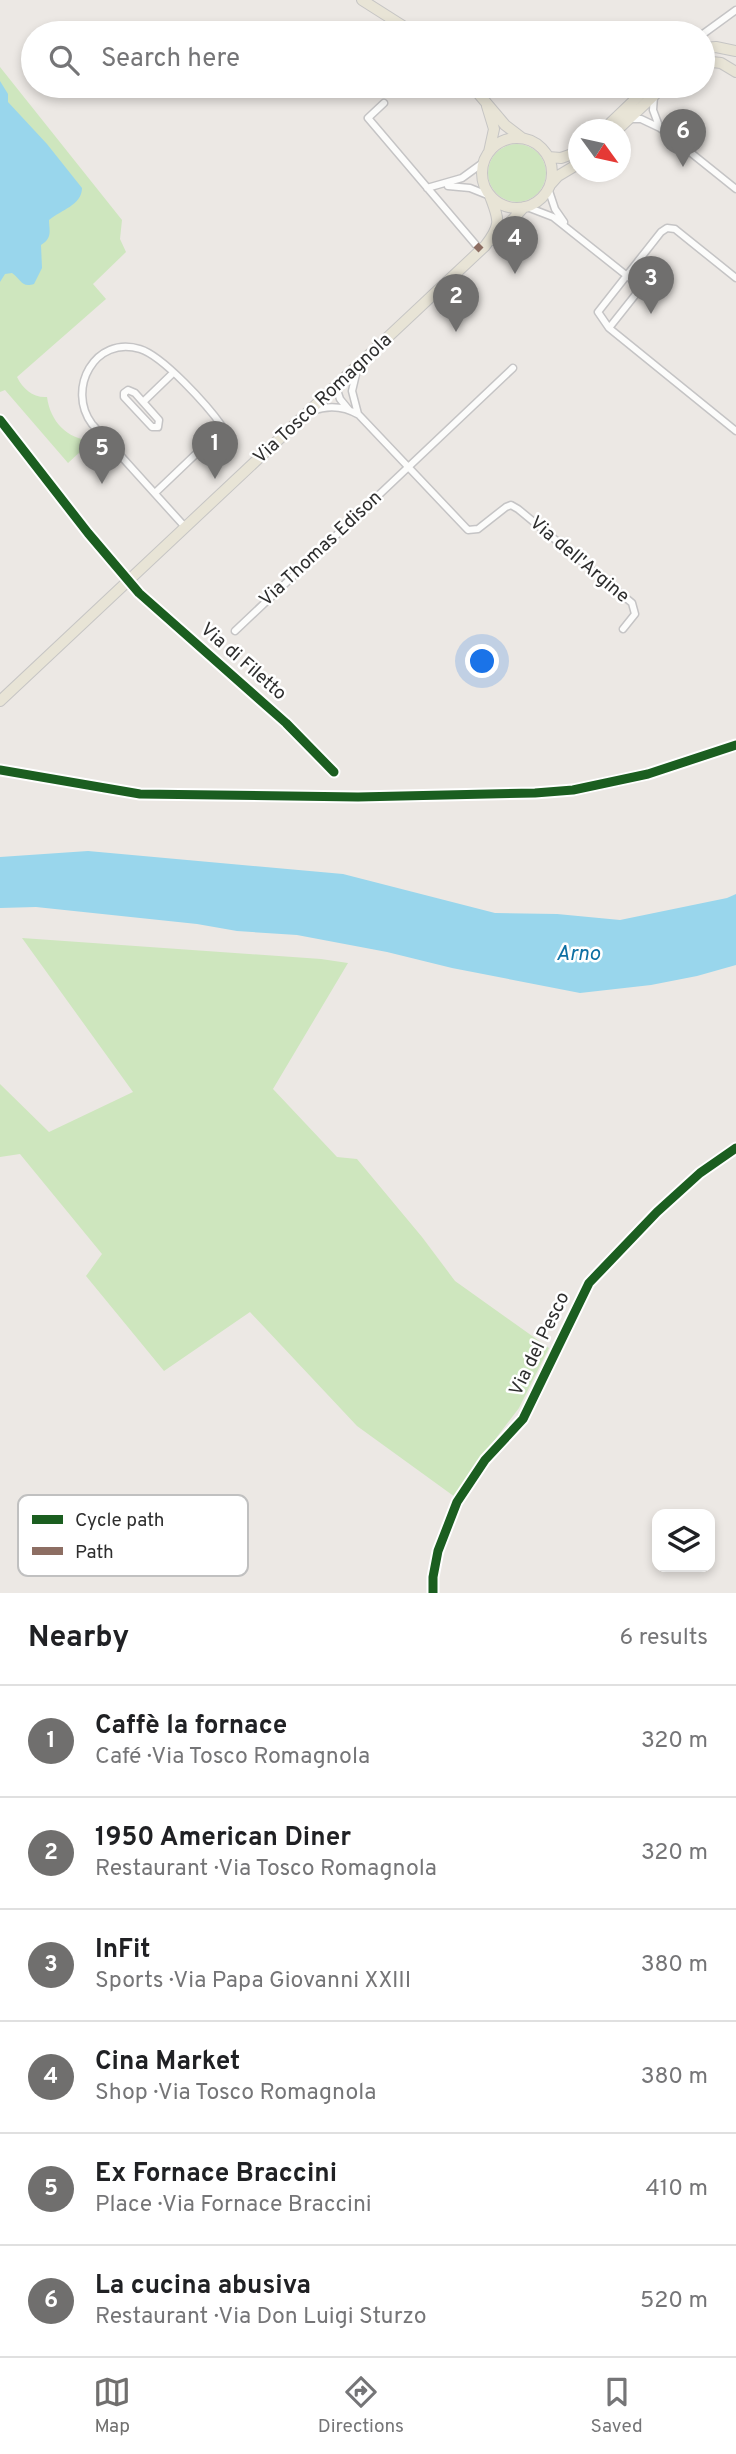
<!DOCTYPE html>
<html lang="en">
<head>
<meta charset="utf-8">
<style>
	:root { --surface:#fff; --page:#f2f2f2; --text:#202124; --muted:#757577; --line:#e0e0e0; --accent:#706f6e }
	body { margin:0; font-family:Overpass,sans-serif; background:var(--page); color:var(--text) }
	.controls { position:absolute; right:21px; bottom:21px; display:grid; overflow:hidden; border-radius:14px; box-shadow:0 4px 10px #0003 }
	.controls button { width:63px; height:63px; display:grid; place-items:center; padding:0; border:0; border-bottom:2px solid var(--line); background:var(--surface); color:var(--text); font:35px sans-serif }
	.compass { position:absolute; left:568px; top:119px; width:63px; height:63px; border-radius:50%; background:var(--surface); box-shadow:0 4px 10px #0003; rotate:123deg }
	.you { position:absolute; left:483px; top:662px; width:24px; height:24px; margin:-18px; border:5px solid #fff; border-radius:50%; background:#1a73e8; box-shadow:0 0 0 10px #1a73e833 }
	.badge { display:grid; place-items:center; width:46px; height:46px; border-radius:50%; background:var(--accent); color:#fff; font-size:23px; font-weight:700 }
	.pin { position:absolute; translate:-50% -58px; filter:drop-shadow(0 2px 4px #0008) }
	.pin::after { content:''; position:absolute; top:37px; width:24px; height:21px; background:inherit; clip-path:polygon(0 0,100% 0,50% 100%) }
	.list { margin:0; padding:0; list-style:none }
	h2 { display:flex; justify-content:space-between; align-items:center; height:91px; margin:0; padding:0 28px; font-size:30px }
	h2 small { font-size:23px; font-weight:400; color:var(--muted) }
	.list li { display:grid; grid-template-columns:46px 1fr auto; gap:21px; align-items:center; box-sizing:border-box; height:112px; padding:0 28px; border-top:2px solid var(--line) }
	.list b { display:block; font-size:26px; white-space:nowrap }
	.list p { margin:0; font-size:23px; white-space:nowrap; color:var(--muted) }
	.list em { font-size:23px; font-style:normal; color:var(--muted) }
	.icon { flex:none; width:38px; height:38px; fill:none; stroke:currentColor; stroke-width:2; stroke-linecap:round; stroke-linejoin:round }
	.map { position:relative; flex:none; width:736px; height:1593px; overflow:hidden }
	.search { position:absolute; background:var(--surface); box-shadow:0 4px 10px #0003; left:21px; right:21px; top:21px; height:77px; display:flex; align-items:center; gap:18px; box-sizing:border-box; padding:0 24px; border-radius:38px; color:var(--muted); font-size:26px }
	.sheet { height:763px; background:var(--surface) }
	nav { display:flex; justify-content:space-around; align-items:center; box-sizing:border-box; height:98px; border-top:2px solid var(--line); background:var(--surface); font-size:19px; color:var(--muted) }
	nav a { display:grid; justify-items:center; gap:4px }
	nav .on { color:var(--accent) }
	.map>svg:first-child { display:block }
	.green { fill:#cee6be }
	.water { fill:#99d6ec }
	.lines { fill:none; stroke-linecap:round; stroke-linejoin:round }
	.minor-casing { stroke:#c5c4c5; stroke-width:9 }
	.primary-casing { stroke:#c6c5c4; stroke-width:12 }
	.minor { stroke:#fcfcfb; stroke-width:6 }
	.primary { stroke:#e8e4d6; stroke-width:10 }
	.quiet { stroke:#8d6e63; stroke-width:7; stroke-dasharray:14 7; stroke-linecap:butt }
	.cycleway-casing { stroke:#fff; stroke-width:13 }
	.cycleway { stroke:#1b5e20; stroke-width:9 }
	.labels { text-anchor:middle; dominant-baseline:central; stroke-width:5; stroke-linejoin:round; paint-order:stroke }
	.street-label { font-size:19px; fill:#2e2e2e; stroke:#fff }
	.water-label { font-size:21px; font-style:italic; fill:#0d6fa3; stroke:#fff }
	.key { fill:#fff; stroke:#c0c0c0; stroke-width:2 }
	.key-label { font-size:19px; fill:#2e2e2e }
</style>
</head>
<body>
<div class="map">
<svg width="736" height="1593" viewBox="0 0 736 1593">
	<rect width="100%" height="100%" fill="#ece8e4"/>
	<path class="green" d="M 0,67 L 122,220 L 120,239 L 126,252 L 93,284 L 106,299 L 17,377 C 23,389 33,398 47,397 C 50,421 68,441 93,440 L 68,463 L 5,390 L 0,392 Z
		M488 173a29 29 0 1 1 58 0a29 29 0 1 1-58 0Z
		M 22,938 L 321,959 L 348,963 L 273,1089 L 337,1157 L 357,1159 L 422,1237 L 455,1281 L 549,1348 L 519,1408 L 487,1450 L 455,1497 L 357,1426 L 250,1312 L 164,1371 L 86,1276 L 102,1254 L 20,1154 L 0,1157 L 0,1084 L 49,1132 L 133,1092 Z"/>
	<path class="water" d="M 0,81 L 8,94 L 8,102 L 47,144 L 82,188 C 82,205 61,210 49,220 C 49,230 53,238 41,245 L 42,268 L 34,284 C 21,288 21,279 12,273 L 5,274 L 0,282 Z
		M 88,851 L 343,874 L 495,913 L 557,914 L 620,920 L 727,898 L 736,894 L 736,965 L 697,976 L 651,985 L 580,993 L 452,968 L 387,952 L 297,935 L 237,931 L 197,924 L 36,907 L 0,908 L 0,857 Z"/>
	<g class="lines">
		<g class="minor-casing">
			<path id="minor" d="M 703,34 L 736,10
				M 654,96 L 653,110 L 659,126
				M 384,103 L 368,118 L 476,245
				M 629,119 L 641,119 L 660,128 L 736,189
				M 448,186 L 470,188 L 490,196
				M 427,188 L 462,178 L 484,162
				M 548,188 L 555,209 L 564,222
				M 527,207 L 553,217 L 636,283 L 636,294 L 609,328
				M 736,278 L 675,229 L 667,228 L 661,232 L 598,312 L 609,328 L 736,431
				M 357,370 L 352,391 L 358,414
				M 336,387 L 340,399 L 349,410
				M 128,390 L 135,393 L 159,420 L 158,427 L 152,427 L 124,397 L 124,393 Z
				M 143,402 L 173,373
				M 312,411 C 328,405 344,406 359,415 L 468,530 L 478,529 L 506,507 L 511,505 L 518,509 L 632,603 L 635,614 L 623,629
				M 0,420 L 88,533 L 139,593 L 286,723 L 334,772
				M 155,493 L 220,431 L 222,426 C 208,406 163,356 140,349 C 95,335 66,389 92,424 L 186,528
				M 235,631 L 513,368
				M 433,1593 L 433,1577 L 438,1551 L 457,1502 L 485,1460 L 523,1419 L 589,1283 L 657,1212 L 700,1173 L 736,1148"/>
		</g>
		<g class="primary-casing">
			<path id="primary" d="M 362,0 L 414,33
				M 703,48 L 716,47 L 736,51
				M 703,61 L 721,63 L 736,72
				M 472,86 L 505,125 L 522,138
				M 487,106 L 494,129 L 489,152
				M 603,130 L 649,86
				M 617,130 L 664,86
				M482 173a35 35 0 1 1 70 0a35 35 0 1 1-70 0Z
				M 548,157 L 561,158 L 578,152
				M 550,185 L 558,176 L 578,164
				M 494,240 L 524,207
				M 0,701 L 485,246 C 502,224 499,220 490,196"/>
		</g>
		<use href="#minor" class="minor"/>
		<use href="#primary" class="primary"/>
		<path class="quiet" d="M 476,245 L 481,250"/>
		<g class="cycleway-casing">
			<path id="cycleway" d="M 0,420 L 88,533 L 139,593 L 286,723 L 334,772
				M 0,770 L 140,794 L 358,797 L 535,793 L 573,790 L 648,774 L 736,745
				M 433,1593 L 433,1577 L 438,1551 L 457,1502 L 485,1460 L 523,1419 L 589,1283 L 657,1212 L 700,1173 L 736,1148"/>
		</g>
		<use href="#cycleway" class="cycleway"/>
	</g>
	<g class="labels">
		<g class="street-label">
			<text transform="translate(323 399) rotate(-43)">Via Tosco Romagnola</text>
			<text transform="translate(321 549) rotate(-43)">Via Thomas Edison</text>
			<text transform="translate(579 560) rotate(40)">Via dell'Argine</text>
			<text transform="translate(243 662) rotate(41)">Via di Filetto</text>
			<text transform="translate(540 1344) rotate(-64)">Via del Pesco</text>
		</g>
		<g class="water-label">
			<text x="578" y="954">Arno</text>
		</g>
	</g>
	<rect x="18" y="1495" width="230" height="81" rx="10" class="key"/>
	<rect x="32" y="1515" width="31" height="9" fill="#1b5e20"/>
	<rect x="32" y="1547" width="31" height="8" fill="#8d6e63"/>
	<g class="key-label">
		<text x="75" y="1526">Cycle path</text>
		<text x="75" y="1558">Path</text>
	</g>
</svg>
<div class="controls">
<button><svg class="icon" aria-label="layers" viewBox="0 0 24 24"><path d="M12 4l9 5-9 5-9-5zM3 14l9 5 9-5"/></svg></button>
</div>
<svg class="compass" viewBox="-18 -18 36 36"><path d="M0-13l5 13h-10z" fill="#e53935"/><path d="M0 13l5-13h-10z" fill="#757577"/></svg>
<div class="you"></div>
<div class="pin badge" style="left:215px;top:479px">1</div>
<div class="pin badge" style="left:456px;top:332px">2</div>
<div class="pin badge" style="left:651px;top:314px">3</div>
<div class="pin badge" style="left:515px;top:274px">4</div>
<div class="pin badge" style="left:102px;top:484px">5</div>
<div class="pin badge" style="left:683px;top:167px">6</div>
<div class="search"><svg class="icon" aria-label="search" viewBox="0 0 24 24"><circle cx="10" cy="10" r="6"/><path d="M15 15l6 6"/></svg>Search here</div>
</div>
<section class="sheet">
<h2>Nearby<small>6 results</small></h2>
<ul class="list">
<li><span class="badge">1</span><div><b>Caffè la fornace</b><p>Café · Via Tosco Romagnola</p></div><em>320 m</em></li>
<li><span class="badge">2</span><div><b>1950 American Diner</b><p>Restaurant · Via Tosco Romagnola</p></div><em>320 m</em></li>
<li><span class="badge">3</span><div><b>InFit</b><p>Sports · Via Papa Giovanni XXIII</p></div><em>380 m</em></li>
<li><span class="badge">4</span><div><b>Cina Market</b><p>Shop · Via Tosco Romagnola</p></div><em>380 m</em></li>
<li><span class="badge">5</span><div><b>Ex Fornace Braccini</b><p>Place · Via Fornace Braccini</p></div><em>410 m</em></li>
<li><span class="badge">6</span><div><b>La cucina abusiva</b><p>Restaurant · Via Don Luigi Sturzo</p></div><em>520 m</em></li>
</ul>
</section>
<nav>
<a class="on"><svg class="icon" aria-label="map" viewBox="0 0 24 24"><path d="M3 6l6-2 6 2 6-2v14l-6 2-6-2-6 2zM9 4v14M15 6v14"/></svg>Map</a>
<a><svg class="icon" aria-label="directions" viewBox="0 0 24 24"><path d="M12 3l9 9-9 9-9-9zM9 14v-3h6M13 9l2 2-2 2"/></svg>Directions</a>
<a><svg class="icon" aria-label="saved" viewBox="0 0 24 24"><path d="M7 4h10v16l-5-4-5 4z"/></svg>Saved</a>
</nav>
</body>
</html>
